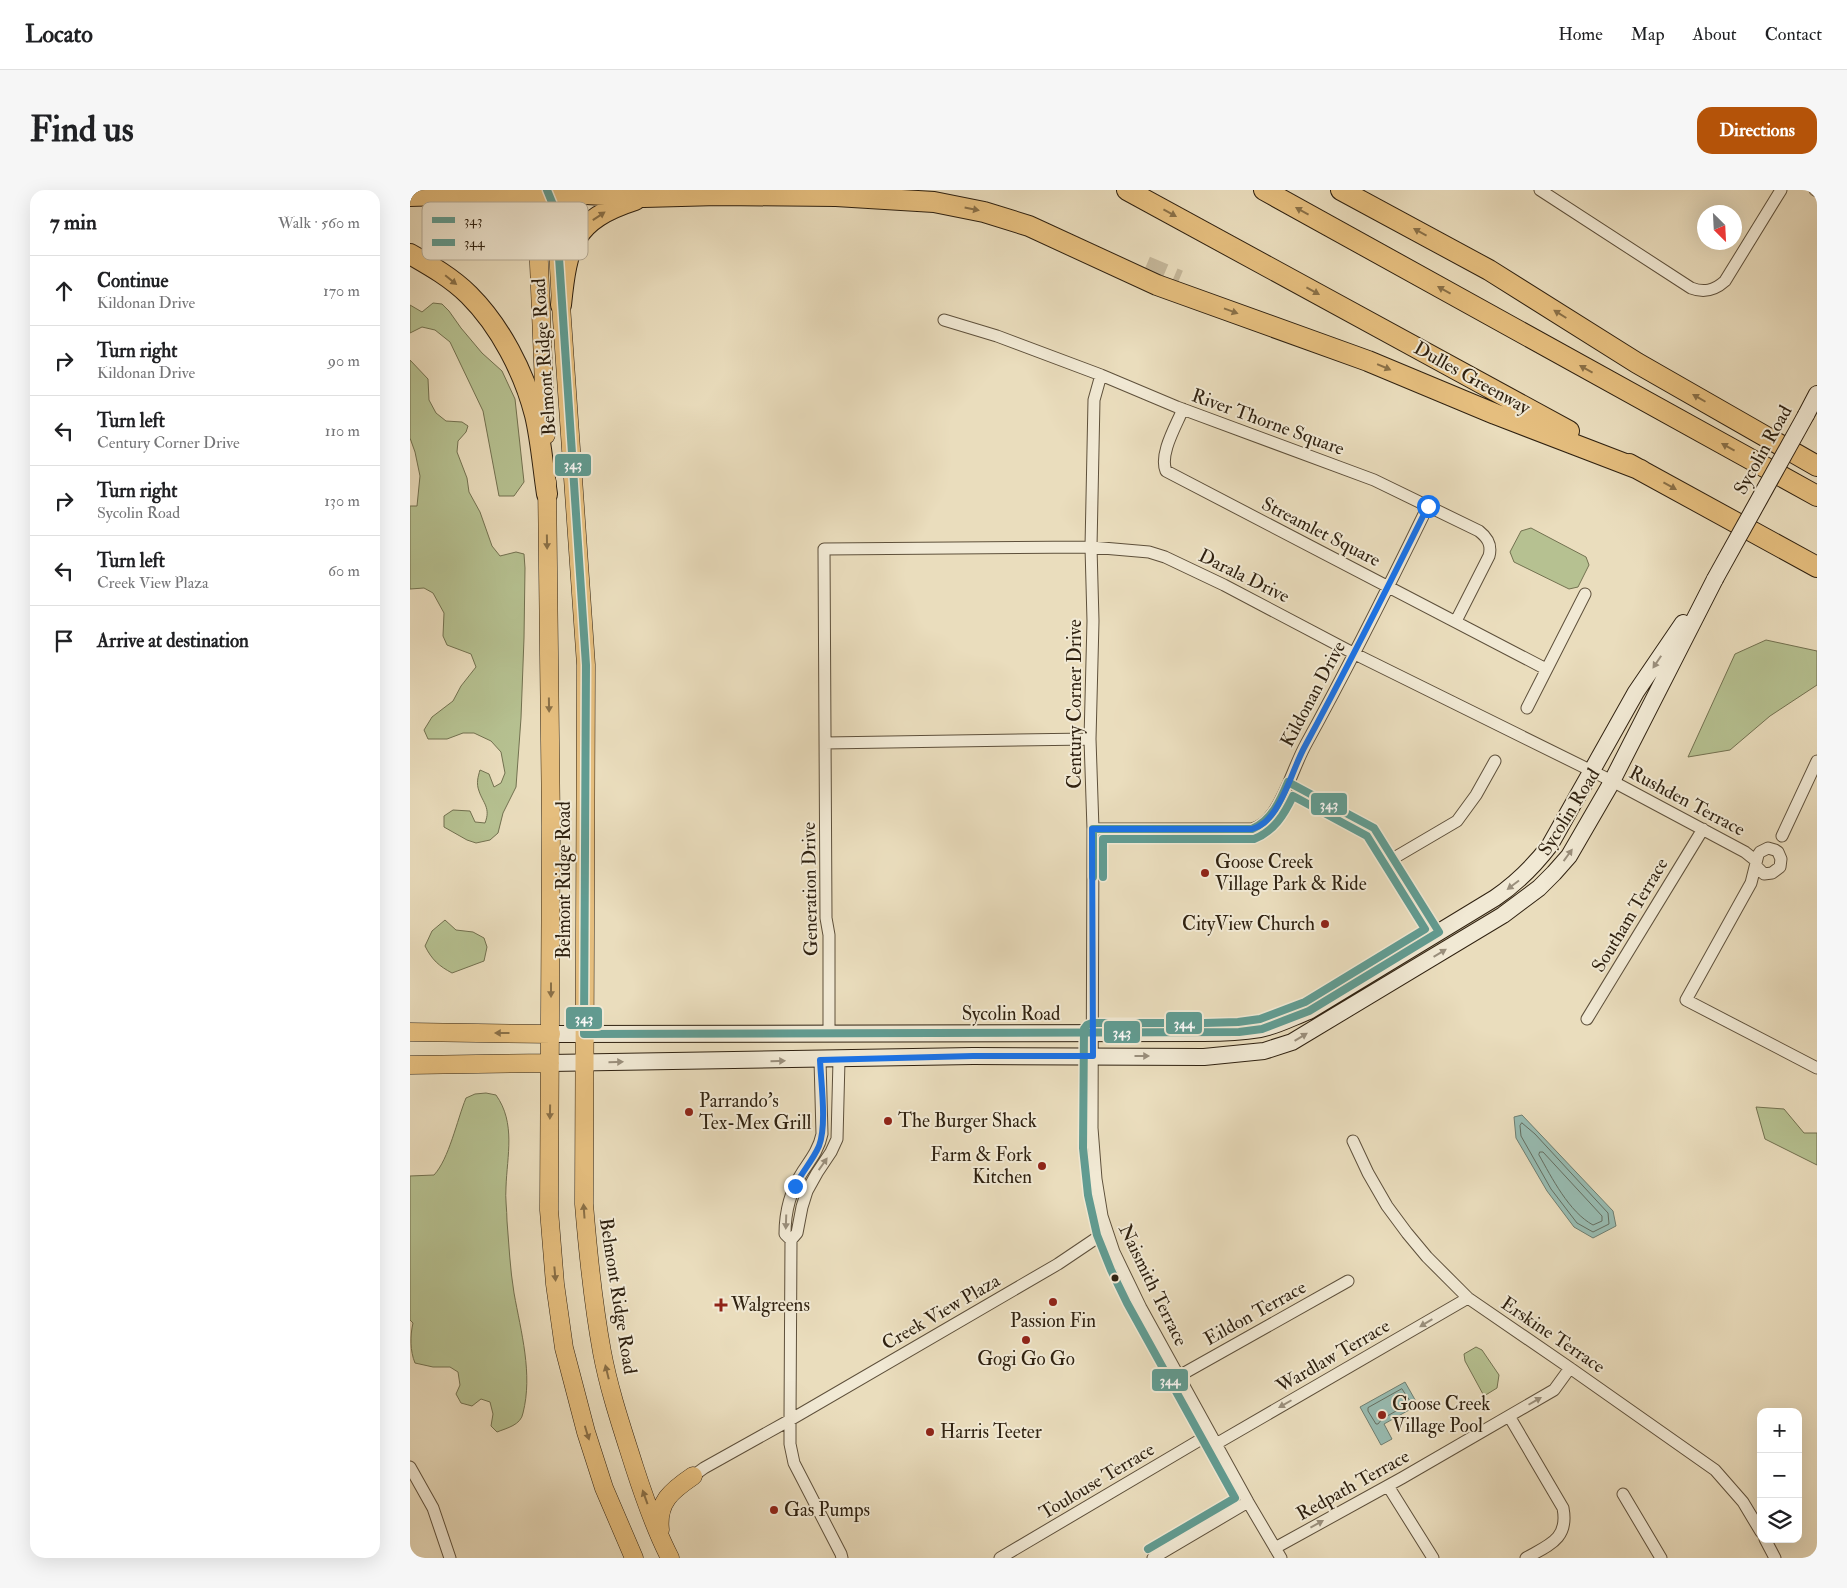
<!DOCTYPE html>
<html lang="en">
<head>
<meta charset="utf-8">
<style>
	:root { --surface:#fff; --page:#f6f6f6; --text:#202124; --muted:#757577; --line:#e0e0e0; --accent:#b45309 }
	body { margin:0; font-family:"IM FELL Double Pica",serif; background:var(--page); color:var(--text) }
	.controls { position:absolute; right:15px; bottom:15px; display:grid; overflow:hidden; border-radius:10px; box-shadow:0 5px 20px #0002 }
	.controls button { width:45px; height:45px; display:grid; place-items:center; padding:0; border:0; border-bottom:1px solid var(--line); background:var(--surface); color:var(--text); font:25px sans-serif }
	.compass { position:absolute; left:1287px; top:15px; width:45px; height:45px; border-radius:50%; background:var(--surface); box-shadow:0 5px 20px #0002; rotate:156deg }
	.stop { position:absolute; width:15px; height:15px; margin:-11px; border:4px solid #1a73e8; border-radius:50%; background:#fff }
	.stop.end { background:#1a73e8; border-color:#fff; box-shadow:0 1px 5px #0008 }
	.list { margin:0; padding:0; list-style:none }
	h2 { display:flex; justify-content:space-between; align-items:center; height:65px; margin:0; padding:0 20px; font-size:21px }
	h2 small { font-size:16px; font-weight:400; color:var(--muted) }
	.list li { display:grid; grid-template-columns:32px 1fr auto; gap:15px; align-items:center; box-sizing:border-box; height:70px; padding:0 20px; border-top:1px solid var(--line) }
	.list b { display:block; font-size:19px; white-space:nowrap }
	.list p { margin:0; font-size:16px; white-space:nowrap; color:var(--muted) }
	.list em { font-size:16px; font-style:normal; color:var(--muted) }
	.icon { flex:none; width:28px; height:28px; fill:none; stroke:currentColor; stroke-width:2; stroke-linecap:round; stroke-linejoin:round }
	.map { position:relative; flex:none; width:1407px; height:1368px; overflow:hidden; border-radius:15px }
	header { display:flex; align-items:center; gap:30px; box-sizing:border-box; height:70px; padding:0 25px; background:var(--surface); border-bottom:1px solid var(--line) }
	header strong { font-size:24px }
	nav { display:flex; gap:28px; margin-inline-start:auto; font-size:18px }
	.intro { display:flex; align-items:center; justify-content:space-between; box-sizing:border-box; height:120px; padding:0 30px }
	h1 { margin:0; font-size:35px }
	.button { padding:12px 22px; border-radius:15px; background:var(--accent); color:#fff; font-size:18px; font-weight:700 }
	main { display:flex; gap:30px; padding:0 30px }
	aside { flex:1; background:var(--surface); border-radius:15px; box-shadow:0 5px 20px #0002 }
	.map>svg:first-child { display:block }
	.green { fill:#b6c191; stroke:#727150 }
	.water { fill:#98bcb2; stroke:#6e7e71 }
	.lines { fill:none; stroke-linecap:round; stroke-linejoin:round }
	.shore { stroke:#646e61; stroke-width:1 }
	.motorway-tunnel { stroke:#c5b79a; stroke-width:20; stroke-dasharray:20 10; stroke-linecap:butt }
	.minor-casing { stroke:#5e503b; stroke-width:13 }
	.secondary-casing { stroke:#2f2110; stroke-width:18 }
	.primary-casing { stroke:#2f2110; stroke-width:19 }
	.motorway-casing { stroke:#2f2110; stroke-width:22 }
	.minor { stroke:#f1e9d4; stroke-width:11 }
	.secondary { stroke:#f1e9d4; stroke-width:16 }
	.primary { stroke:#e5be7e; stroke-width:18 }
	.motorway { stroke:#e5be7e; stroke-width:20 }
	.secondary-bridge-casing { stroke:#2f2110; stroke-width:18; stroke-linecap:butt }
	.secondary-bridge { stroke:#f1e9d4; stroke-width:16 }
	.bus-1-casing { stroke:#f1e9d4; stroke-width:11 }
	.bus-2-casing { stroke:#f1e9d4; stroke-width:11 }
	.bus-1 { stroke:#619c92; stroke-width:8 }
	.bus-2 { stroke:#619c92; stroke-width:8 }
	.oneway { fill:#8a7047 }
	.oneway2 { fill:#9a8f7c }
	.route { stroke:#1a73e8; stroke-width:6 }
	.poi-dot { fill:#8f2418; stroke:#f1e9d4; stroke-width:2 }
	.bus-dot { fill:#2f2110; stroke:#f1e9d4; stroke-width:2 }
	.labels { text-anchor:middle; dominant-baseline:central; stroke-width:4; stroke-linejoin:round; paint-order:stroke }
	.street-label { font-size:19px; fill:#2f2110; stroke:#f1e9d4 }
	.poi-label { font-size:19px; fill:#2f2110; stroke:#f1e9d4; text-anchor:start }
	.key { fill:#f1e9d4; stroke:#b7ad99; stroke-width:1 }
	.key-label { font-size:14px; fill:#2f2110 }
	.line-badge { stroke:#f1e9d4; stroke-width:2 }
	.badge-label { font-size:14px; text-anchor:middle; font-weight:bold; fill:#fff }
</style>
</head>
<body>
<header>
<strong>Locato</strong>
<nav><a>Home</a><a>Map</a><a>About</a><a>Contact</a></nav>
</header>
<div class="intro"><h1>Find us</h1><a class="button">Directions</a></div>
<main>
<aside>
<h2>7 min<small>Walk · 560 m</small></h2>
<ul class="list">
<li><svg class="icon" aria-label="ahead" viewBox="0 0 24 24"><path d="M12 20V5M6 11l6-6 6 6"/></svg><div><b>Continue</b><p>Kildonan Drive</p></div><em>170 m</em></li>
<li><svg class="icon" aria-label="right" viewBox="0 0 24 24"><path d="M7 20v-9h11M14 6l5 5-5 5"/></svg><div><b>Turn right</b><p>Kildonan Drive</p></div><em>90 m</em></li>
<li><svg class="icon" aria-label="left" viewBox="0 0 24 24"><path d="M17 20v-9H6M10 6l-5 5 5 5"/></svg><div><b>Turn left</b><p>Century Corner Drive</p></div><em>110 m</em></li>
<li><svg class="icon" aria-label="right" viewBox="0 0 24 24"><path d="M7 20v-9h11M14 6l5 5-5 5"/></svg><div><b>Turn right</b><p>Sycolin Road</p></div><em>130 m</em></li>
<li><svg class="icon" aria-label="left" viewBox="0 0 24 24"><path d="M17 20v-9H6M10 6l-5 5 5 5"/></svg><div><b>Turn left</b><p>Creek View Plaza</p></div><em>60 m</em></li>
<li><svg class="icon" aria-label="arrive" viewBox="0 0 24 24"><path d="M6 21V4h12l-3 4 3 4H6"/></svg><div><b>Arrive at destination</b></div></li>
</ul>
</aside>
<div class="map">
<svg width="1407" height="1368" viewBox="0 0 1407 1368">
	<rect width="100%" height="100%" fill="#eaddbd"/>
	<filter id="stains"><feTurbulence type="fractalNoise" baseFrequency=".004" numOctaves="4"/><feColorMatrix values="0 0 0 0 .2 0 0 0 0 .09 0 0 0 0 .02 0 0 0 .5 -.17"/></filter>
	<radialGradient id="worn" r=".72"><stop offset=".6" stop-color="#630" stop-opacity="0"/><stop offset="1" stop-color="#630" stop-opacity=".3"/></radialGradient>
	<path class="green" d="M 23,113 L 32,114 L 39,121 L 51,138 L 72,163 L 92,181 L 105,209 L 114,292 L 104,306 L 89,306 L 73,221 L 40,152 L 25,140 L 12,137 L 0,143 L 0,115 L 12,122 Z
		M 0,170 L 18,189 L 19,210 L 26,223 L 36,231 L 52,232 L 58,236 L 56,242 L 48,251 L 47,262 L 57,288 L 59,302 L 70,322 L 82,356 L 90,366 L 106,362 L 114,364 L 115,378 L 114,448 L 111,528 L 106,597 L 93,623 L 88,643 L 80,650 L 66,653 L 57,650 L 34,637 L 34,626 L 43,620 L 60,621 L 65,632 L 75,633 C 81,618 73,613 69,601 C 66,593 68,587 70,580 L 79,584 L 84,597 L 91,593 L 95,583 L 91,562 L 81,551 L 64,543 L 53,543 L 37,549 L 18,549 L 14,540 L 22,527 L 43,511 L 51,496 L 66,477 L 61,464 L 37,455 L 33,446 L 34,423 L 23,403 L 14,398 L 0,399 L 0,316 L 7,316 L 10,286 L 5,262 L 0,248 Z
		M 1121,338 L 1176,367 L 1179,375 L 1168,397 L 1159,399 L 1104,372 L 1100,362 L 1111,341 Z
		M 1356,450 L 1407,461 L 1407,495 L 1360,526 L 1320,560 L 1278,567 L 1325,464 Z
		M 35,730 L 46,740 L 63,742 L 74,748 L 77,757 L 74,771 L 42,783 C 29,776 22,770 15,756 L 22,741 Z
		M 76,903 L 86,905 C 106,933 97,966 96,997 C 95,1008 97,1020 97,1031 C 99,1055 100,1079 104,1103 C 111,1142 123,1184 113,1223 C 111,1235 97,1238 87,1242 L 81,1236 L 83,1224 L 80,1212 L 71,1209 L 62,1216 L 51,1213 L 46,1204 L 50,1195 L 48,1182 L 40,1177 L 23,1177 L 5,1173 C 0,1161 0,1146 3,1133 L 0,1130 L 0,986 L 24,985 C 39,969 47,930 56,908 L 65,904 Z
		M 1346,917 L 1374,919 L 1394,943 L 1407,943 L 1407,975 L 1355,949 Z
		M 1066,1157 L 1072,1160 L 1089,1185 L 1087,1198 L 1074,1206 L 1055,1171 L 1054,1164 Z"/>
	<path class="water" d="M 1112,925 L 1203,1021 L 1206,1036 L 1183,1048 L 1164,1037 L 1137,1001 L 1106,948 L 1104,927 Z
		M 995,1192 L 1008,1215 L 974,1234 L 982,1249 L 971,1255 L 950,1217 Z"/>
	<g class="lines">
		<path class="shore" d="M 1112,933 L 1125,944 L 1198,1023 L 1199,1034 L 1183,1042 L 1167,1033 L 1141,999 L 1111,946 L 1110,936 Z
			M 1130,962 L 1133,962 L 1192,1026 L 1192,1031 L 1183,1035 C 1159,1022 1142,988 1129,965 Z
			M 992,1199 L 1000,1211 L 1000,1213 L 972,1229 L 968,1234 L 966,1234 L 958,1221 L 958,1218 Z"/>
		<path class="motorway-tunnel" d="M 736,76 L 769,90"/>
		<g class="minor-casing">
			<path id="minor" d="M 1130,0 L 1281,98 C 1294,103 1304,101 1315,91 L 1371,0
				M 1405,0 L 1407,1
				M 534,130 L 587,146 L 691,185 L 767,217 L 964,290 L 1069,341 C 1078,348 1082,355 1079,366 L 1046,431
				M 691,185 L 684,210 L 681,357 L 683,431 L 680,549 L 683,639 L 682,938 L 686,989 L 692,1026 L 704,1062 L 731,1118 L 838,1312 L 871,1368
				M 773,219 C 766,236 749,264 756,281 L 1136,479
				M 1117,518 L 1175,404
				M 415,553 L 680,549
				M 683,639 L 842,639 C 852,636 857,631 863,623 C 877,603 884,576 896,554 C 939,476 979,396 1018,316
				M 1372,646 L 1407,571
				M 984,668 L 1047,631 L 1066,605 L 1085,571
				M 1346,676 L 1354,684 L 1362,683 L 1370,677 L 1371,669 L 1368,662 L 1365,660 L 1358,658 L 1350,662 L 1348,665 L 1341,693 L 1276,810 L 1407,878
				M 1177,829 L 1293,639
				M 419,844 L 419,745 L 416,728 L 414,359 L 681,357 L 739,362 L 755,367 L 814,395 L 945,464 L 1202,591 L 1335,662 L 1345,670
				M 429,870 L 427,949 L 421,962 L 407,983 L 397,1001 L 392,1017 L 387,1043 L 381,1050 L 380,1230 L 380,1254 L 384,1273 L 431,1364 L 432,1368
				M 943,951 L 958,983 L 977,1016 L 997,1043 L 1017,1067 L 1058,1108 L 1160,1178 L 1305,1280 L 1333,1312 L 1351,1342
				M 381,1050 L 375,1044 C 375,1021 380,1001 393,981 C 401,969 409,959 412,944 L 410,870
				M 769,1186 L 938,1091
				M 1099,1226 L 1153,1318 C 1159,1349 1139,1355 1116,1368
				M 806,1254 L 1058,1108
				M 0,1277 L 23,1318 L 40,1368
				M 283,1286 L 294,1278 L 380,1230 L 648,1074 L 697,1041
				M 978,1296 L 1023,1368
				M 1213,1304 L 1251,1368
				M 1355,1349 L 1365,1368
				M 865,1358 L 992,1288 L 1144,1200 L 1160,1178
				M 590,1368 L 800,1244
				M 743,1368 L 838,1312"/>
		</g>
		<g class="secondary-casing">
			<path id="secondary" d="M 1396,225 L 1407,204
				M 141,844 L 794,843 C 813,843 832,842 850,839 C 867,836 883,827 899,821 L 1085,708 C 1107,693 1124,676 1140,655 L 1226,502 L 1273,433
				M 140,873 L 563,866 L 794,867 L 854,861 L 882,852 L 1093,725 L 1129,698 L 1144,683 L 1159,666 L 1199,597 L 1305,389"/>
		</g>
		<g class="primary-casing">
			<path id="primary" d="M 137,2 L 146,22 L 151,115 L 176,475 L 174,1014 C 178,1063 183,1113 192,1162 C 199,1200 212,1238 224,1276 C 234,1307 245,1339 260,1368
				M 136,245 L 127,25 L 137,0
				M 137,291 L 141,636 L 139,1020 L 145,1094 L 154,1158 L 176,1242 L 194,1298 L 224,1368
				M 0,842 L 141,844
				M 0,875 L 140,873
				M 250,1340 C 247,1312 261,1301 283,1286"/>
		</g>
		<g class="motorway-casing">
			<path id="motorway" d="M 717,0 L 1159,241
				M 854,0 L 1407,306
				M 931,0 L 1079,80 L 1227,173 L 1407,276
				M 0,6 L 137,2 L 234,7 L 308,5 L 426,6 L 524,12 L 574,22 L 619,36 L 747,95 L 958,171 L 1085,224 L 1231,280
				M 0,64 C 21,76 42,88 59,105 C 90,136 114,182 125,225 C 131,250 133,278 137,304
				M 151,115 C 157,55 163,30 225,10
				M 1219,274 L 1407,377"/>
		</g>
		<use href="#minor" class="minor"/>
		<use href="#secondary" class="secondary"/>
		<use href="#primary" class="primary"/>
		<use href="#motorway" class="motorway"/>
		<g class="secondary-bridge-casing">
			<path id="secondary-bridge" d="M 1305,389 L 1396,225"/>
		</g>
		<use href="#secondary-bridge" class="secondary-bridge"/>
		<g class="bus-1-casing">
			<path id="bus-1" d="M 137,0 L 146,22 L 176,475 L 174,844 L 829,842 L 852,839 L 899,821 L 1029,742 L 964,638 L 878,592 C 870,611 862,630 842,639 L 683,639 L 683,687"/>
		</g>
		<g class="bus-2-casing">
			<path id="bus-2" d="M 693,687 L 693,649 L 844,649 C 864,641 874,625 883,606 L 957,646 L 1015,739 L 895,812 L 850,829 L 828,832 L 794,833 L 682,833 L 677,835 L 674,839 L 673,958 L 678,1005 L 687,1045 L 701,1080 L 717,1113 L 825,1308 L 738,1359"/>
		</g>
		<use href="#bus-1" class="bus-1"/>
		<use href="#bus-2" class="bus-2"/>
	</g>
	<defs><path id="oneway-solid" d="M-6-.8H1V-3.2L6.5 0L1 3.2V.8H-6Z" transform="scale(1.25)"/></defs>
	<g class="oneway">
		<use href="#oneway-solid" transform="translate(562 19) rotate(11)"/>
		<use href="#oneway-solid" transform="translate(892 21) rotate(-151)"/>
		<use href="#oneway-solid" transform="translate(760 23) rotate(29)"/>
		<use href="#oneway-solid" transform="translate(189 26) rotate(-34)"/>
		<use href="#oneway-solid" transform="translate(1010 42) rotate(-151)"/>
		<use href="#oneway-solid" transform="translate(41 90) rotate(39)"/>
		<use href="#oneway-solid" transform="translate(1034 100) rotate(-151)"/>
		<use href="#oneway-solid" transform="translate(903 101) rotate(29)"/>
		<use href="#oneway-solid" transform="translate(821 121) rotate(20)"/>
		<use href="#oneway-solid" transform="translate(1150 124) rotate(-148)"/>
		<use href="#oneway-solid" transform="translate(974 177) rotate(23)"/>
		<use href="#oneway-solid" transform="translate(1176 179) rotate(-151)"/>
		<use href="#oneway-solid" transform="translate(1289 208) rotate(-150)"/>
		<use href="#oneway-solid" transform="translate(1318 257) rotate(-151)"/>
		<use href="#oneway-solid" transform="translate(1260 296) rotate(29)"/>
		<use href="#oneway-solid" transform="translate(137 352) rotate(89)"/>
		<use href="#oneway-solid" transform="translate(139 515) rotate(89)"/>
		<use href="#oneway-solid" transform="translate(141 800) rotate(90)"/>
		<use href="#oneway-solid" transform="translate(92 843) rotate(-180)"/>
		<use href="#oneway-solid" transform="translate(140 922) rotate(91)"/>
		<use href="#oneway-solid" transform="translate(174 1021) rotate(-94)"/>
		<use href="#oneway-solid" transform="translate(145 1084) rotate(85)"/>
		<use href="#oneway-solid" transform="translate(197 1182) rotate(-104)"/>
		<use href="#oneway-solid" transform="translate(177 1243) rotate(73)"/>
		<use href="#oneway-solid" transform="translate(235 1307) rotate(-110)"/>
	</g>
	<g class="oneway2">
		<use href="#oneway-solid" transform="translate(1247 472) rotate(124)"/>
		<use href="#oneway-solid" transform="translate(1158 665) rotate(-54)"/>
		<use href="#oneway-solid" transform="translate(1103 695) rotate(143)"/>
		<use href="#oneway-solid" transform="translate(1030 763) rotate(-31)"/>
		<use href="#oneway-solid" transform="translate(891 847) rotate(-31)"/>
		<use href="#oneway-solid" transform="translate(732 866)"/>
		<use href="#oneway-solid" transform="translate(368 871) rotate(-1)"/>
		<use href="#oneway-solid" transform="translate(206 872) rotate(-1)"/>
		<use href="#oneway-solid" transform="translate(413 974) rotate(-55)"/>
		<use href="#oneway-solid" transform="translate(376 1032) rotate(92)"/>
		<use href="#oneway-solid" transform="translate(1016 1133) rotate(149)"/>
		<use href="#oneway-solid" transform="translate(1125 1211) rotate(-30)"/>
		<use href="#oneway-solid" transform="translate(875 1214) rotate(150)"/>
		<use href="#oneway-solid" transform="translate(907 1334) rotate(-29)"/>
	</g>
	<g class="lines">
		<path class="route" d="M 385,996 C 392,982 403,970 409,956 C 417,935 411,893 410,870 L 563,866 L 683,866 L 682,639 L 842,639 C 852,636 857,631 863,623 C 877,604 883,579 894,558 C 937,478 978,397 1018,316"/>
	</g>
	<g class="poi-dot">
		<circle cx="795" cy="683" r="5"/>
		<circle cx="915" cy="734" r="5"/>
		<circle cx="279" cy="922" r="5"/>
		<circle cx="478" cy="931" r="5"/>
		<circle cx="632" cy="976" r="5"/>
		<circle cx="643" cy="1112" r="5"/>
		<path d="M308.5 1107.5h5v5h5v5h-5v5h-5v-5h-5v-5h5z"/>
		<circle cx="616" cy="1150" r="5"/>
		<circle cx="972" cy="1225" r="5"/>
		<circle cx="520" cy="1242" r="5"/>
		<circle cx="364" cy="1320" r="5"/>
	</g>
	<circle class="bus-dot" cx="705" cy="1088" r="4.5"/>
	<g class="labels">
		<g class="street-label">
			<text transform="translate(134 167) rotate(-94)">Belmont Ridge Road</text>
			<text transform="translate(1062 188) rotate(29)">Dulles Greenway</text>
			<text transform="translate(858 232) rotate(20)">River Thorne Square</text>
			<text transform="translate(1353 260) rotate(-61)">Sycolin Road</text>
			<text transform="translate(911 342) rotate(27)">Streamlet Square</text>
			<text transform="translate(834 386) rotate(26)">Darala Drive</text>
			<text transform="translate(903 504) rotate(-62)">Kildonan Drive</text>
			<text transform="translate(665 514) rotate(-90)">Century Corner Drive</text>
			<text transform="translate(1277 611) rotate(28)">Rushden Terrace</text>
			<text transform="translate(1159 622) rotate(-58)">Sycolin Road</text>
			<text transform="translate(154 690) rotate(-90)">Belmont Ridge Road</text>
			<text transform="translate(400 699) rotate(-91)">Generation Drive</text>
			<text transform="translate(1220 725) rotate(-59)">Southam Terrace</text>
			<text x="601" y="824">Sycolin Road</text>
			<text transform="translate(743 1095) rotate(64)">Naismith Terrace</text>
			<text transform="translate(208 1106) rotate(81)">Belmont Ridge Road</text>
			<text transform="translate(531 1122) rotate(-30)">Creek View Plaza</text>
			<text transform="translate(845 1123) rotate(-29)">Eildon Terrace</text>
			<text transform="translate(1143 1145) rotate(34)">Erskine Terrace</text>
			<text transform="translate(923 1166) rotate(-30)">Wardlaw Terrace</text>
			<text transform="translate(687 1291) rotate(-31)">Toulouse Terrace</text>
			<text transform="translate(943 1295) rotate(-29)">Redpath Terrace</text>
		</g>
		<g class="poi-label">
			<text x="805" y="672">Goose Creek<tspan x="805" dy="22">Village Park &amp; Ride</tspan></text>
			<text x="905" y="734" text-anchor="end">CityView Church</text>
			<text x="289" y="911">Parrando's<tspan x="289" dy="22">Tex-Mex Grill</tspan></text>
			<text x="488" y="931">The Burger Shack</text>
			<text x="622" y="965" text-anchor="end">Farm &amp; Fork<tspan x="622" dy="22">Kitchen</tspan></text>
			<text x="321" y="1115">Walgreens</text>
			<text x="643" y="1131" text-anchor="middle">Passion Fin</text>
			<text x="616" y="1169" text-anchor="middle">Gogi Go Go</text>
			<text x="982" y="1214">Goose Creek<tspan x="982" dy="22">Village Pool</tspan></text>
			<text x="530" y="1242">Harris Teeter</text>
			<text x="374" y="1320">Gas Pumps</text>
		</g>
	</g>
	<rect x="12" y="12" width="166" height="58" rx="8" class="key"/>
	<rect x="22" y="27" width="23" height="6" fill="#619c92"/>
	<rect x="22" y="49" width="23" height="7" fill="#619c92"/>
	<g class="key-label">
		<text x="54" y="35">343</text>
		<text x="54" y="57">344</text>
	</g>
	<g class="line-badge">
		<rect x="144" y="263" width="38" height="24" rx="5" fill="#619c92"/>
		<rect x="900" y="602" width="38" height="24" rx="5" fill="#619c92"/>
		<rect x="155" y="816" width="38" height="24" rx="5" fill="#619c92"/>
		<rect x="755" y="821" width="38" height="24" rx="5" fill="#619c92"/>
		<rect x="693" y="830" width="38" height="24" rx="5" fill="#619c92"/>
		<rect x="741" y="1178" width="38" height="24" rx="5" fill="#619c92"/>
	</g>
	<g class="badge-label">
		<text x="163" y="279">343</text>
		<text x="919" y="619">343</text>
		<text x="174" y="833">343</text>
		<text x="774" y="838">344</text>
		<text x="712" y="847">343</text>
		<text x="760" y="1195">344</text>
	</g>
	<rect width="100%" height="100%" filter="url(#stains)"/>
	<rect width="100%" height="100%" fill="url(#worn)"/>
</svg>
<div class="controls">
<button>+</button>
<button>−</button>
<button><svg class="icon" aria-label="layers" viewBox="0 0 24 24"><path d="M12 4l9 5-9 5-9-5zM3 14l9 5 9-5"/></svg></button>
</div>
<svg class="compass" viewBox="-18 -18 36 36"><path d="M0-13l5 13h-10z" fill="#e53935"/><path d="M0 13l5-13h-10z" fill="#757577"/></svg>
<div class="stop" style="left:1018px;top:316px"></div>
<div class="stop end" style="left:385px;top:996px"></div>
</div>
</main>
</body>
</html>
